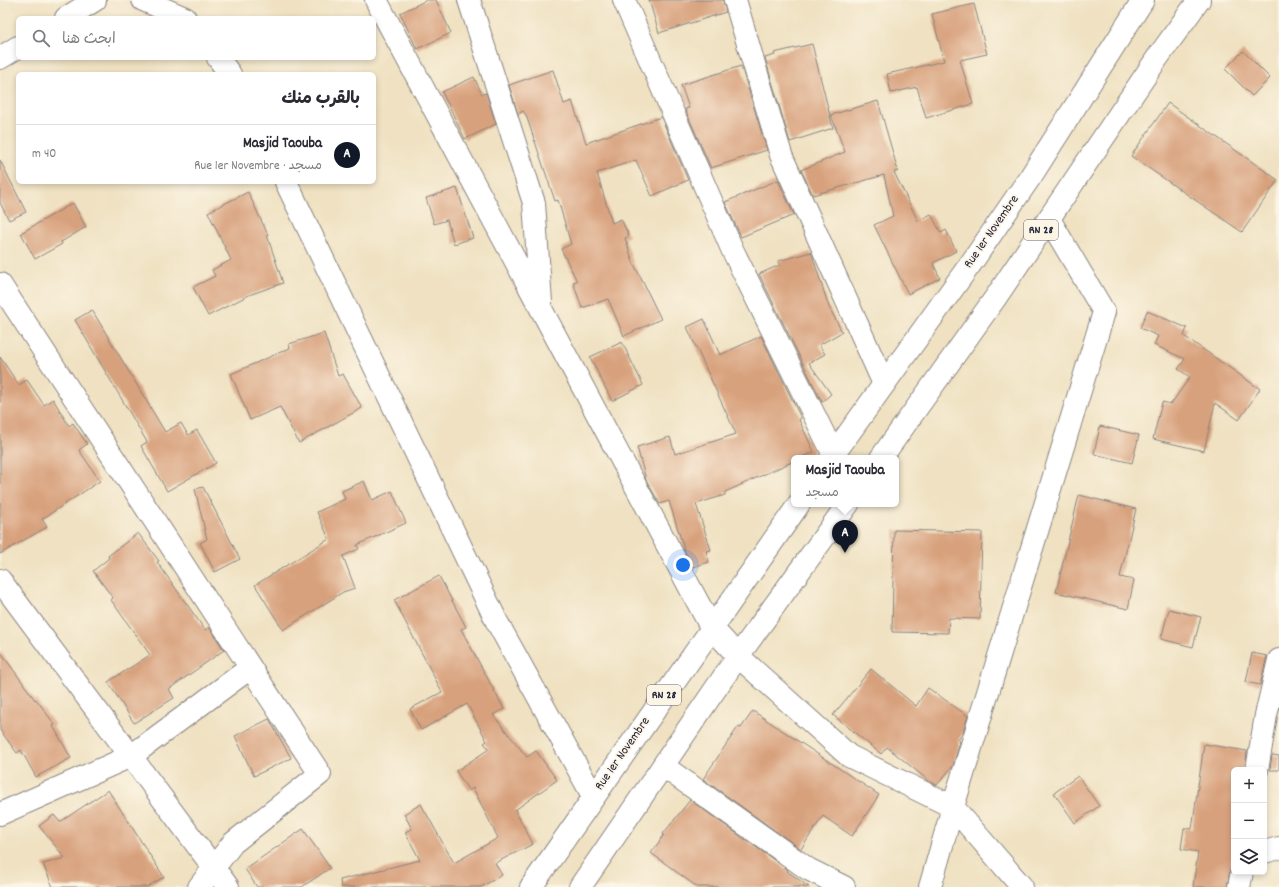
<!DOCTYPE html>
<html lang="ar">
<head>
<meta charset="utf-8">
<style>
	:root { --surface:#fff; --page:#f2f2f3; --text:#2b2b33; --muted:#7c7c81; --line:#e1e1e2; --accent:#111827 }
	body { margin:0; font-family:Dekko,"Playpen Sans Arabic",sans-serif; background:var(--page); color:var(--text); direction:rtl }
	.controls { position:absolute; right:12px; bottom:12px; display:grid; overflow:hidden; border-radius:6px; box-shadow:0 2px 6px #0003 }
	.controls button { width:36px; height:36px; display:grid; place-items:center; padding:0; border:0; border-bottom:1px solid var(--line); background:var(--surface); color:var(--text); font:20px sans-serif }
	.you { position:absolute; left:683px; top:565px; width:14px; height:14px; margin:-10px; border:3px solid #fff; border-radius:50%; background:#1a73e8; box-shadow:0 0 0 6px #1a73e833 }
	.badge { display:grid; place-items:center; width:26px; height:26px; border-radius:50%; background:var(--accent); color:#fff; font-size:13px; font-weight:700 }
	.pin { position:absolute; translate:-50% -33px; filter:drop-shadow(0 1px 2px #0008) }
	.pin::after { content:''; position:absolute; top:21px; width:14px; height:12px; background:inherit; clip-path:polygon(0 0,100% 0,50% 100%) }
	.popup { position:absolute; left:791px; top:455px; width:108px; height:52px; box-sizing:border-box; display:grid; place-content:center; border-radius:6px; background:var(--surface); filter:drop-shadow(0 1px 3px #0005); font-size:13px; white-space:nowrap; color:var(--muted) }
	.popup b { font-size:15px; color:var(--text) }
	.popup::after { content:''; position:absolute; left:50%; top:100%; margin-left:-8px; border:8px solid transparent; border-top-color:var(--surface) }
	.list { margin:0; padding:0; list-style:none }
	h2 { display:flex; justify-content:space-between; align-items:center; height:52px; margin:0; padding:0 16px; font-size:17px }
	h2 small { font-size:13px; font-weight:400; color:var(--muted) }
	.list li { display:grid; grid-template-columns:26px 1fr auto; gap:12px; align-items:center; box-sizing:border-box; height:60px; padding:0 16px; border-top:1px solid var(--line) }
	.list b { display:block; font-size:15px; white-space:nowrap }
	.list p { margin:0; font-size:13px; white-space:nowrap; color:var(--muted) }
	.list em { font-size:13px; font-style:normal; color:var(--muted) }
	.icon { flex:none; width:22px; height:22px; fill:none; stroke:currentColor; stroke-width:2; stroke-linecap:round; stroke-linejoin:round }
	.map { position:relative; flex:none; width:1279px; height:887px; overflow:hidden; direction:ltr }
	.search { position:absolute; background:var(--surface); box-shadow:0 2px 6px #0003; left:16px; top:16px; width:360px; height:44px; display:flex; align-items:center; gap:10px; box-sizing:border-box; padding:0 14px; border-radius:6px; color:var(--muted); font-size:15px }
	.panel { position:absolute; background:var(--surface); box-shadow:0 2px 6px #0003; left:16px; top:72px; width:360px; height:112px; border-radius:6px; direction:rtl }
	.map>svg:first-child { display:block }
	.building { fill:#d8a17d }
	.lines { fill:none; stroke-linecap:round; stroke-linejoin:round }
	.minor-casing { stroke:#88827e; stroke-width:24 }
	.major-casing { stroke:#88827e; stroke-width:24 }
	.minor { stroke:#fff; stroke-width:22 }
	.major { stroke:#fff; stroke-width:22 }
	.labels { text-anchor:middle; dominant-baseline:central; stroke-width:3.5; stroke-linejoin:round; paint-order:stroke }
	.shield { fill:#fcf5e5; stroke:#63616e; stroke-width:1 }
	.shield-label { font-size:12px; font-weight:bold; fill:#22223b }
	.street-label { font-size:13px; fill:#22223b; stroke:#fcf5e5 }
</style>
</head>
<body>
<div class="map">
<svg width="1279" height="887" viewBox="0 0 1279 887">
	<rect width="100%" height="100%" fill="#fcf5e5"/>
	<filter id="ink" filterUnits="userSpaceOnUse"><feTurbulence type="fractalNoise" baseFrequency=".025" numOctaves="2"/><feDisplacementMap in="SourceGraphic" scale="8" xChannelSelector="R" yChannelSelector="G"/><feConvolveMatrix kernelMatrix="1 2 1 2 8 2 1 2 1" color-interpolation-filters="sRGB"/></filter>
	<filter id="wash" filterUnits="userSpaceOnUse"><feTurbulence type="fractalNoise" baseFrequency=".012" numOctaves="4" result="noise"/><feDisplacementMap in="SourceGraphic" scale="16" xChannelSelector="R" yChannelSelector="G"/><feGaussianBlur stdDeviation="0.9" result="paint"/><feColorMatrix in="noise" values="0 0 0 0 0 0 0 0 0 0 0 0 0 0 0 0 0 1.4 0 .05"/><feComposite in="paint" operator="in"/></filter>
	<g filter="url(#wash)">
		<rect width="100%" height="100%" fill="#efe1c1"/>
		<g id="blocks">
			<path class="building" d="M 427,0 L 436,0 L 451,33 L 417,49 L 400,13 Z
				M 649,0 L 723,0 L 726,12 L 659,33 Z
				M 974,4 L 987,54 L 960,60 L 973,104 L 926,118 L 917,87 L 891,93 L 887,74 L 944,61 L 932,14 Z
				M 812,44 L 833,128 L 790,142 L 765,58 L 775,55 L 774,53 Z
				M 1243,51 L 1270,78 L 1252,96 L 1225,69 Z
				M 741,66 L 767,150 L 711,168 L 685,109 L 689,108 L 681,85 Z
				M 553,70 L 564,104 L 572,101 L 586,143 L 661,117 L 688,180 L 652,196 L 636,160 L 597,173 L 612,223 L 621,219 L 629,236 L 625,238 L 633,262 L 661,319 L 624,336 L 608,299 L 582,308 L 573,282 L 577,281 L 561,249 L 571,244 L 558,200 L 555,201 L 526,115 L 523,111 L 518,114 L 509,85 Z
				M 474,77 L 482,94 L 486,93 L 496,124 L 465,139 L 442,92 Z
				M 878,101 L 898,171 L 894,172 L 918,221 L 931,214 L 941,233 L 946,230 L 956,251 L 933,263 L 940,278 L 908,294 L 874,225 L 893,216 L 884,175 L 813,195 L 801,170 L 845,152 L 831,115 Z
				M 1168,103 L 1278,180 L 1242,232 L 1131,156 Z
				M 0,160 L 26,212 L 9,220 L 0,203 Z
				M 778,180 L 794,215 L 741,237 L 725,202 Z
				M 457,188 L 473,238 L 454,244 L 447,220 L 434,224 L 426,198 Z
				M 248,192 L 268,235 L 267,235 L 283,283 L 249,295 L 208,316 L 193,287 L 215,276 L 212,270 L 231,260 L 208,212 Z
				M 73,203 L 86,227 L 61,242 L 62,244 L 35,259 L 21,233 Z
				M 811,252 L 829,307 L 842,332 L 819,345 L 825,354 L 809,363 L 831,394 L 822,402 L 759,274 L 780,265 L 778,261 Z
				M 92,310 L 165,432 L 181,423 L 188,435 L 197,430 L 216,463 L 167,491 L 141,446 L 147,442 L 75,320 Z
				M 1147,311 L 1187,328 L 1184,336 L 1260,389 L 1239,420 L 1215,403 L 1204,451 L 1153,439 L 1162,402 L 1171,404 L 1190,377 L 1178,369 L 1185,359 L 1154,345 L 1158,336 L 1140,328 Z
				M 704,319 L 720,355 L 761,336 L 801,418 L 799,420 L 814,452 L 800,458 L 794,458 L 794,461 L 725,492 L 725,495 L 696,504 L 711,550 L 706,551 L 709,562 L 693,567 L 685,552 L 669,501 L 660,504 L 646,480 L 637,447 L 670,437 L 675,454 L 736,434 L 687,327 Z
				M 324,333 L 338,376 L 343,374 L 362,408 L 299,443 L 280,407 L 250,420 L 231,374 L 290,348 L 289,344 Z
				M 622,342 L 643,385 L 612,401 L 590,357 Z
				M 0,357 L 19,385 L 27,380 L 44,405 L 53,399 L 69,426 L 73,423 L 87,444 L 79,450 L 100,481 L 42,519 L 47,527 L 0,554 Z
				M 1100,426 L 1139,435 L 1132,463 L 1094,454 Z
				M 364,481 L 372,500 L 392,491 L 406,523 L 357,545 L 359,549 L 343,556 L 355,588 L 343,592 L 283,630 L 255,585 L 329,539 L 317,512 L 345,499 L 342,491 Z
				M 203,487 L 240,559 L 215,572 L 200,543 L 207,539 L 195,489 Z
				M 1079,495 L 1136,509 L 1120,577 L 1134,580 L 1128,609 L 1056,592 Z
				M 894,530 L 982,532 L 980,619 L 949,618 L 948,633 L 892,632 Z
				M 138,533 L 159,561 L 157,562 L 205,630 L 209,627 L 224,650 L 169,689 L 174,698 L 134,723 L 108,682 L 150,655 L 111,600 L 113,598 L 93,571 L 109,558 L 108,556 Z
				M 439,576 L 466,627 L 461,629 L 504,709 L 493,715 L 527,757 L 536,751 L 557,780 L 515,810 L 533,844 L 495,863 L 502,875 L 481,887 L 341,887 L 340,880 L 420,860 L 405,832 L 412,829 L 404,814 L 421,804 L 454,863 L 498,838 L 473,788 L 469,791 L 456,771 L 489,749 L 484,743 L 487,741 L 467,704 L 421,730 L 410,709 L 442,692 L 394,600 Z
				M 1169,609 L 1201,617 L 1193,647 L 1161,639 Z
				M 0,651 L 35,700 L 36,699 L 55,725 L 53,726 L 71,758 L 36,777 L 21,750 L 17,753 L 0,730 Z
				M 1252,653 L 1267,656 L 1260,685 L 1246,682 Z
				M 871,669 L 916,706 L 928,688 L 968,716 L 962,735 L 958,740 L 960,741 L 953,766 L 937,785 L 929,781 L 887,747 L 881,754 L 833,715 Z
				M 753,711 L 879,795 L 852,836 L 823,816 L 801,849 L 703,779 L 738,727 L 741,728 Z
				M 269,719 L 291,758 L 254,776 L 235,736 Z
				M 1204,744 L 1247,751 L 1245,770 L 1234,770 L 1234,863 L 1230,870 L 1227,887 L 1193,887 L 1198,852 L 1181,849 L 1184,828 L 1192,829 Z
				M 1272,755 L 1279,756 L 1279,770 L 1270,770 Z
				M 1078,776 L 1099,806 L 1075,823 L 1054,793 Z
				M 108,790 L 164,877 L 147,887 L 53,887 L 43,864 L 65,858 L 39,826 L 54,815 L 60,822 Z
				M 690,800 L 788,870 L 787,871 L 809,887 L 697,887 L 651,853 L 664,835 L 663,834 Z
				M 303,829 L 330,868 L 302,887 L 257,887 L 245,869 Z"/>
		</g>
	</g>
	<g filter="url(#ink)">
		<use href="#blocks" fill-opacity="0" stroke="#88827e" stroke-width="1"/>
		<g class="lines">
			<g class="minor-casing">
				<path id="minor" d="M 143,0 L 185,18
					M 376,0 L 711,627 L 738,656 L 849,756 L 953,807 L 1022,887
					M 469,0 L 534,203 L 541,303
					M 624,0 L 732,249 L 834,455
					M 735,0 L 781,155 L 884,384
					M 66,18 L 95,0
					M 0,58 L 18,47
					M 218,58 L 230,74
					M 286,182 L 497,622 L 593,796
					M 0,284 L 320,774 L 233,843 L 199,887
					M 0,580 L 228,887
					M 663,766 L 808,869 L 844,887
					M 1257,770 L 1266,715 L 1279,660
					M 0,814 L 131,756 L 250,668
					M 1264,852 L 1279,848
					M 930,887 L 953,807 L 1104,312 L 1049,219
					M 1239,887 L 1242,872"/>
			</g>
			<g class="major-casing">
				<path id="major" d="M 831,458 L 974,259 L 1031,176 L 1143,0
					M 881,458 L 996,297 L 1158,57 L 1199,0
					M 531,887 L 799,504
					M 580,887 L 738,656 L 848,504"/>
			</g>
			<use href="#minor" class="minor"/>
			<use href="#major" class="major"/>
		</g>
	</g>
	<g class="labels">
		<g class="shield">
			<rect x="1024" y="220" width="34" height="20" rx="3"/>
			<rect x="647" y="685" width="34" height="20" rx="3"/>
		</g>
		<g class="shield-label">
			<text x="1041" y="230">RN 28</text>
			<text x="664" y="695">RN 28</text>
		</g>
		<g class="street-label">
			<text transform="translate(992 232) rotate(-55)">Rue 1er Novembre</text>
			<text transform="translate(623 754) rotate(-55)">Rue 1er Novembre</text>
		</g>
	</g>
</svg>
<div class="controls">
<button>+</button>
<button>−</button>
<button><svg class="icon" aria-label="layers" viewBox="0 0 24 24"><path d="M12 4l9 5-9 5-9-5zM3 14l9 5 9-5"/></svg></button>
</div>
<div class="you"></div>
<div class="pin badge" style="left:845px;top:553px">A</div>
<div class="popup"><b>Masjid Taouba</b>مسجد</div>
<div class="search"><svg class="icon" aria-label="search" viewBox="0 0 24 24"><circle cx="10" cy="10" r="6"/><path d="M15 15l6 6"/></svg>ابحث هنا</div>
<section class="panel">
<h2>بالقرب منك<small></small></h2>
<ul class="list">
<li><span class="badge">A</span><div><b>Masjid Taouba</b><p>مسجد · Rue 1er Novembre</p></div><em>40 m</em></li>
</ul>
</section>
</div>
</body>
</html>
